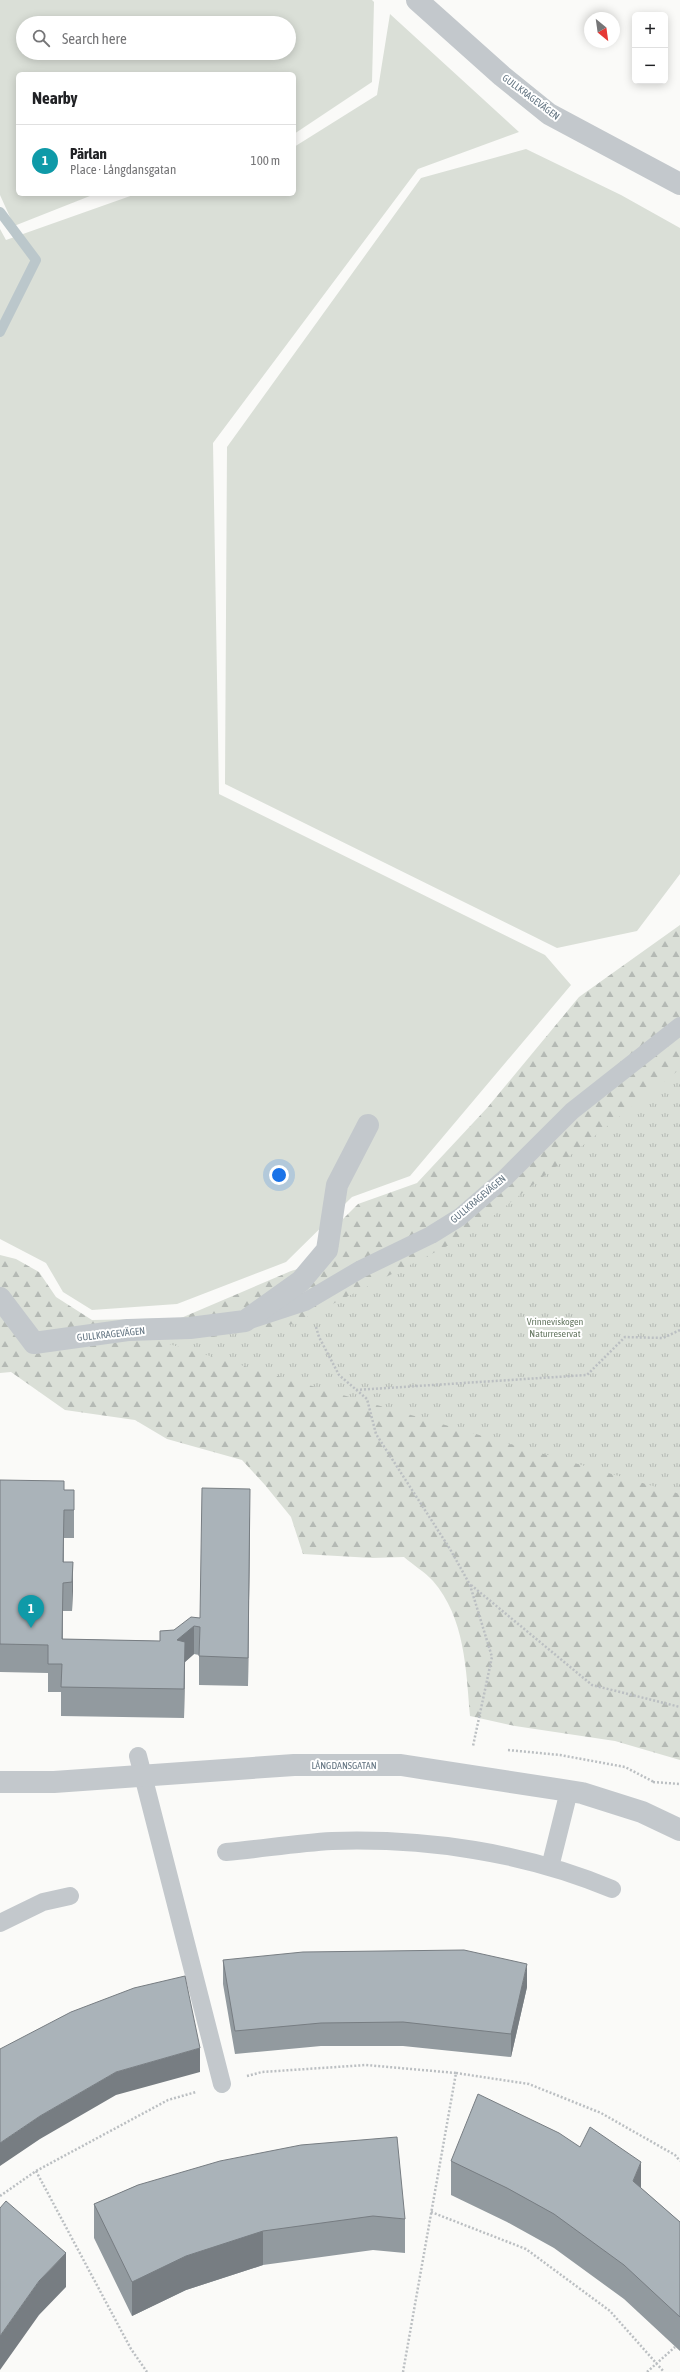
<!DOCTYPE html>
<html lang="en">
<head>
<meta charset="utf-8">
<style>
	:root { --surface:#fff; --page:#f6f6f6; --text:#202124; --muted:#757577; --line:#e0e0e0; --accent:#0f766e }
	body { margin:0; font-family:"Asap Condensed",sans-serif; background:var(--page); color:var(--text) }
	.controls { position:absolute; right:12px; top:12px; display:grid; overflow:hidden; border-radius:6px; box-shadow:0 2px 10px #0003 }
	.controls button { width:36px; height:36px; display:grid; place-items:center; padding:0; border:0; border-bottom:1px solid var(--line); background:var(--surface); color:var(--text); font:20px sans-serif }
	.compass { position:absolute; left:584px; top:12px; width:36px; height:36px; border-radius:50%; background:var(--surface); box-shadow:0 2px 10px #0003; rotate:151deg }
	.you { position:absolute; left:279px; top:1175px; width:14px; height:14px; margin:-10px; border:3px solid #fff; border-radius:50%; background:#1a73e8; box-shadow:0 0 0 6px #1a73e833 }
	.badge { display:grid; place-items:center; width:26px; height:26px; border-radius:50%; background:var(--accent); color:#fff; font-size:13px; font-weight:700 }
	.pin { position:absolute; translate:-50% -33px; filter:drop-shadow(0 1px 2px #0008) }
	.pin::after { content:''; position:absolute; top:21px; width:14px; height:12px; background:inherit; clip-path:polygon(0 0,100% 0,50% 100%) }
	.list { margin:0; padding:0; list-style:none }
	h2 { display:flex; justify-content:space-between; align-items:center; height:52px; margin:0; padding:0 16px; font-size:17px }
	h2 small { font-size:13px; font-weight:400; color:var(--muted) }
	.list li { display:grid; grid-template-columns:26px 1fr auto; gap:12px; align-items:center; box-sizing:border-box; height:72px; padding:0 16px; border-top:1px solid var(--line) }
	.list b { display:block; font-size:15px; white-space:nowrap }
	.list p { margin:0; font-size:13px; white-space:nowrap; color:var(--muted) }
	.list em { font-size:13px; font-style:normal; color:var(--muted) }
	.icon { flex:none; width:22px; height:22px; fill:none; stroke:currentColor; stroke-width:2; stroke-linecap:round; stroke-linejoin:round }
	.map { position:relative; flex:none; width:680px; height:2372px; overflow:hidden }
	.search { position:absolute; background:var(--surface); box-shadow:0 2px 10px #0003; left:16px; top:16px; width:280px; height:44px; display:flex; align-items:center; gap:10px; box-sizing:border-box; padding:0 14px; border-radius:22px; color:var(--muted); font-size:15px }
	.panel { position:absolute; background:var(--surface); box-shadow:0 2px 10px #0003; left:16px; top:72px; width:280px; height:124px; border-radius:6px }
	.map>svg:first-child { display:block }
	.grass { fill:#dadfd7; fill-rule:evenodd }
	.forest { fill:url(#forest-firs) }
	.park { fill:url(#park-tufts) }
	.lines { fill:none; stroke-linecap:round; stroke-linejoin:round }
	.stream { stroke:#bbc7cb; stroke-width:10 }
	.path { stroke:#bbbfc2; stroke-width:2.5; stroke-dasharray:2 2; stroke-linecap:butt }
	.lane { stroke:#c3c8cc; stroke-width:18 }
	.street { stroke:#c3c8cc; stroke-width:22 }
	.wall { fill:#929a9f }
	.shaded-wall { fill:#777d82 }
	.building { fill:#aab3b9; stroke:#777d82 }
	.labels { text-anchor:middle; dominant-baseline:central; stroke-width:4; stroke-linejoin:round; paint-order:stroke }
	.street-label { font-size:10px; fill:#657683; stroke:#fff }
	.park-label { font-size:10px; fill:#687a64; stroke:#fff }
</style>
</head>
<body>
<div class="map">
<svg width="680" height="2372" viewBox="0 0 680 2372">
	<defs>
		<pattern id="forest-firs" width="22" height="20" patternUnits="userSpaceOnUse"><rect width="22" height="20" fill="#dadfd7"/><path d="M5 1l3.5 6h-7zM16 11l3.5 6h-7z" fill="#b4b9b4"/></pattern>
		<pattern id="park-tufts" width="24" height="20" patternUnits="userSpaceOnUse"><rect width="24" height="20" fill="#dadfd7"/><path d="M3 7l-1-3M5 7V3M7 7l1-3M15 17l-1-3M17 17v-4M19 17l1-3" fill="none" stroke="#b4b9b4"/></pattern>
	</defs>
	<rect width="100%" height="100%" fill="#fafaf8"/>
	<path class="grass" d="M 0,0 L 372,0 L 374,2 L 372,82 L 294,134 L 294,74 L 18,74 L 18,194 L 95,194 L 14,226 L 0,195 ZM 23,23 L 289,23 L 289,53 L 23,53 Z
		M 390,14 L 519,132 L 418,169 L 213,443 L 219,794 L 545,955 L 571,985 L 410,1176 L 352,1197 L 286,1262 L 177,1304 L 92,1310 L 63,1292 L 46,1263 L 0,1239 L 0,229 L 6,240 L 136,194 L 294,194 L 294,147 L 377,95 Z
		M 526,149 L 621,195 L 680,228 L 680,874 L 637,931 L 557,948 L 225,784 L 227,447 L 421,178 Z"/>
	<path class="forest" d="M 680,925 L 680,1760 L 615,1741 L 515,1726 L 470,1716 C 466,1669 465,1618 433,1581 C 425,1572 413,1565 404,1557 L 372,1558 L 303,1554 L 291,1517 L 265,1485 L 242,1460 L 167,1439 L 135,1420 L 65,1410 L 11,1372 L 0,1373 L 0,1255 L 16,1259 L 39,1272 L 56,1297 L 92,1320 L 181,1318 L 291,1271 L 331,1259 L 338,1224 L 358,1204 L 417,1183 L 487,1108 L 579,997 Z"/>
	<path class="park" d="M 680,1069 L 680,1494 L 162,1342 L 207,1338 L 293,1324 L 469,1235 Z"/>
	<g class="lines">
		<path class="stream" d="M 0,212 L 36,260 L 0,332"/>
		<path class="path" d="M 316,1327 L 319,1337 L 339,1375 L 367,1399 L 376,1434 L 450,1549 L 470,1585 L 492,1657 L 473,1746
			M 356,1390 L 587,1375 L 625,1337 L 663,1338 L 680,1330
			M 471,1585 L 592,1685 L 680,1707
			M 508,1750 L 560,1755 L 625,1767 L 654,1782
			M 653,1782 L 680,1784
			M 456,2073 L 529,2084 L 601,2113 L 675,2155 L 680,2161
			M 247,2076 L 262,2072 L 366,2065 L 456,2073 L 403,2372
			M 36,2171 L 131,2349 L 147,2372
			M 0,2196 L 36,2171 L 168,2100 L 196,2092
			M 431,2212 L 526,2249 L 610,2311 L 664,2372
			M 647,2372 L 675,2347"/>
		<path class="lane" d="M 253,1319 L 305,1302 L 361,1269 L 431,1235 L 460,1217 L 505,1178 L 572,1111 L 680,1026
			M 138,1756 L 222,2084
			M 226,1852 C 261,1849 296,1843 332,1841 C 426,1838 524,1852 612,1889
			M 550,1867 L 569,1791
			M 0,1923 L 43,1902 L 70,1896"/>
		<path class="street" d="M 417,0 L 502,76 L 549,114 L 680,184
			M 0,1298 L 34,1343 L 128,1330 L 190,1328 L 245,1321 L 301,1281 L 327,1250 L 337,1185 L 368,1125
			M 0,1782 L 54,1782 L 294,1765 L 401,1765 L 582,1793 L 642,1812 L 680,1830"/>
	</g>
	<path class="wall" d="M 0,1480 L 64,1490 L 74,1490 L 74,1538 L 64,1538 L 64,1562 L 73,1562 L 72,1611 L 63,1611 L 63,1639 L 160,1641 L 174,1630 L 200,1618 L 250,1517 L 248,1686 L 199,1685 L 199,1655 L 194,1654 L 185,1662 L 184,1718 L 61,1716 L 61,1692 L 48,1692 L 48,1673 L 0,1672 Z
		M 223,1960 L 527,1987 L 511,2057 L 403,2046 L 321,2046 L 235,2054 L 223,1984 Z
		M 451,2161 L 641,2188 L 680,2222 L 680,2351 L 624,2299 L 554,2248 L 507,2222 L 451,2195 Z
		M 138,2185 L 405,2219 L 405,2253 L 373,2250 L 263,2265 L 186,2290 L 132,2316 L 94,2238 L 94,2204 Z"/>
	<path class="shaded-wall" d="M 250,1489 L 250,1517 L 248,1686 L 248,1658 Z
		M 73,1562 L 73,1591 L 72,1611 L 72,1582 Z
		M 194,1626 L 194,1654 L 185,1662 L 184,1718 L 184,1662 L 177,1640 Z
		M 527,1964 L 527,1987 L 511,2057 L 511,2034 Z
		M 200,2048 L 200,2072 L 116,2095 L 40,2139 L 0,2166 L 0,2143 L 40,2116 L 116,2072 Z
		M 641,2162 L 641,2196 L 633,2181 Z
		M 263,2231 L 263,2265 L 186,2290 L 132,2316 L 132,2282 L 186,2256 Z
		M 66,2253 L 66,2287 L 39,2315 L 0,2370 L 0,2336 L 39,2281 Z"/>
	<path class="building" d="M 0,1480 L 64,1481 L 64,1490 L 74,1490 L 74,1510 L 64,1510 L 63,1562 L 73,1562 L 72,1582 L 63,1583 L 62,1639 L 160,1641 L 160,1631 L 174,1630 L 191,1617 L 200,1618 L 202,1488 L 250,1489 L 248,1658 L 199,1656 L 200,1627 L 194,1626 L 177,1640 L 185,1642 L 184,1689 L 61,1687 L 62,1664 L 48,1664 L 48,1645 L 0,1644 Z
		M 464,1950 L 527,1964 L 511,2034 L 403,2022 L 321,2023 L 235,2031 L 223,1960 L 303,1952 Z
		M 185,1976 L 200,2048 L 116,2072 L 40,2116 L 0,2143 L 0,2049 L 71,2012 L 134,1988 Z
		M 478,2094 L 559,2133 L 580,2147 L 590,2127 L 641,2162 L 633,2181 L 680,2222 L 680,2317 L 624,2265 L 554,2214 L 507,2188 L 451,2161 Z
		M 397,2137 L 405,2219 L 373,2216 L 263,2231 L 186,2256 L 132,2282 L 94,2204 L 138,2185 L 220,2161 L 301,2145 Z
		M 6,2201 L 66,2253 L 39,2281 L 0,2336 L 0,2208 Z"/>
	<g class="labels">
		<g class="street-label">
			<text transform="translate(531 97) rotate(37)">GULLKRAGEVÄGEN</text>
			<text transform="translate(478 1199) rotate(-40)">GULLKRAGEVÄGEN</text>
			<text transform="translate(111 1334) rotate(-6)">GULLKRAGEVÄGEN</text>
			<text x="344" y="1765">LÅNGDANSGATAN</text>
		</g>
		<g class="park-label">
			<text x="555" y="1321">Vrinneviskogen<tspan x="555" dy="12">Naturreservat</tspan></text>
		</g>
	</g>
</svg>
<div class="controls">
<button>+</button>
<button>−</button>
</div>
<svg class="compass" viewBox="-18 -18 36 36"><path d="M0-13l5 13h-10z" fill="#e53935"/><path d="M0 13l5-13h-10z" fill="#757577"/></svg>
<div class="you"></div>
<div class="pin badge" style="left:31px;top:1628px;background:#0f9aa8">1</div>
<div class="search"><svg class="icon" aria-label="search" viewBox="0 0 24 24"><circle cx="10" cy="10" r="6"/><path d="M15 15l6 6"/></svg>Search here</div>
<section class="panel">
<h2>Nearby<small></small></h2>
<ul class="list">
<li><span class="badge" style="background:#0f9aa8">1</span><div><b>Pärlan</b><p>Place · Långdansgatan</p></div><em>100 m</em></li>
</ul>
</section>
</div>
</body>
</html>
